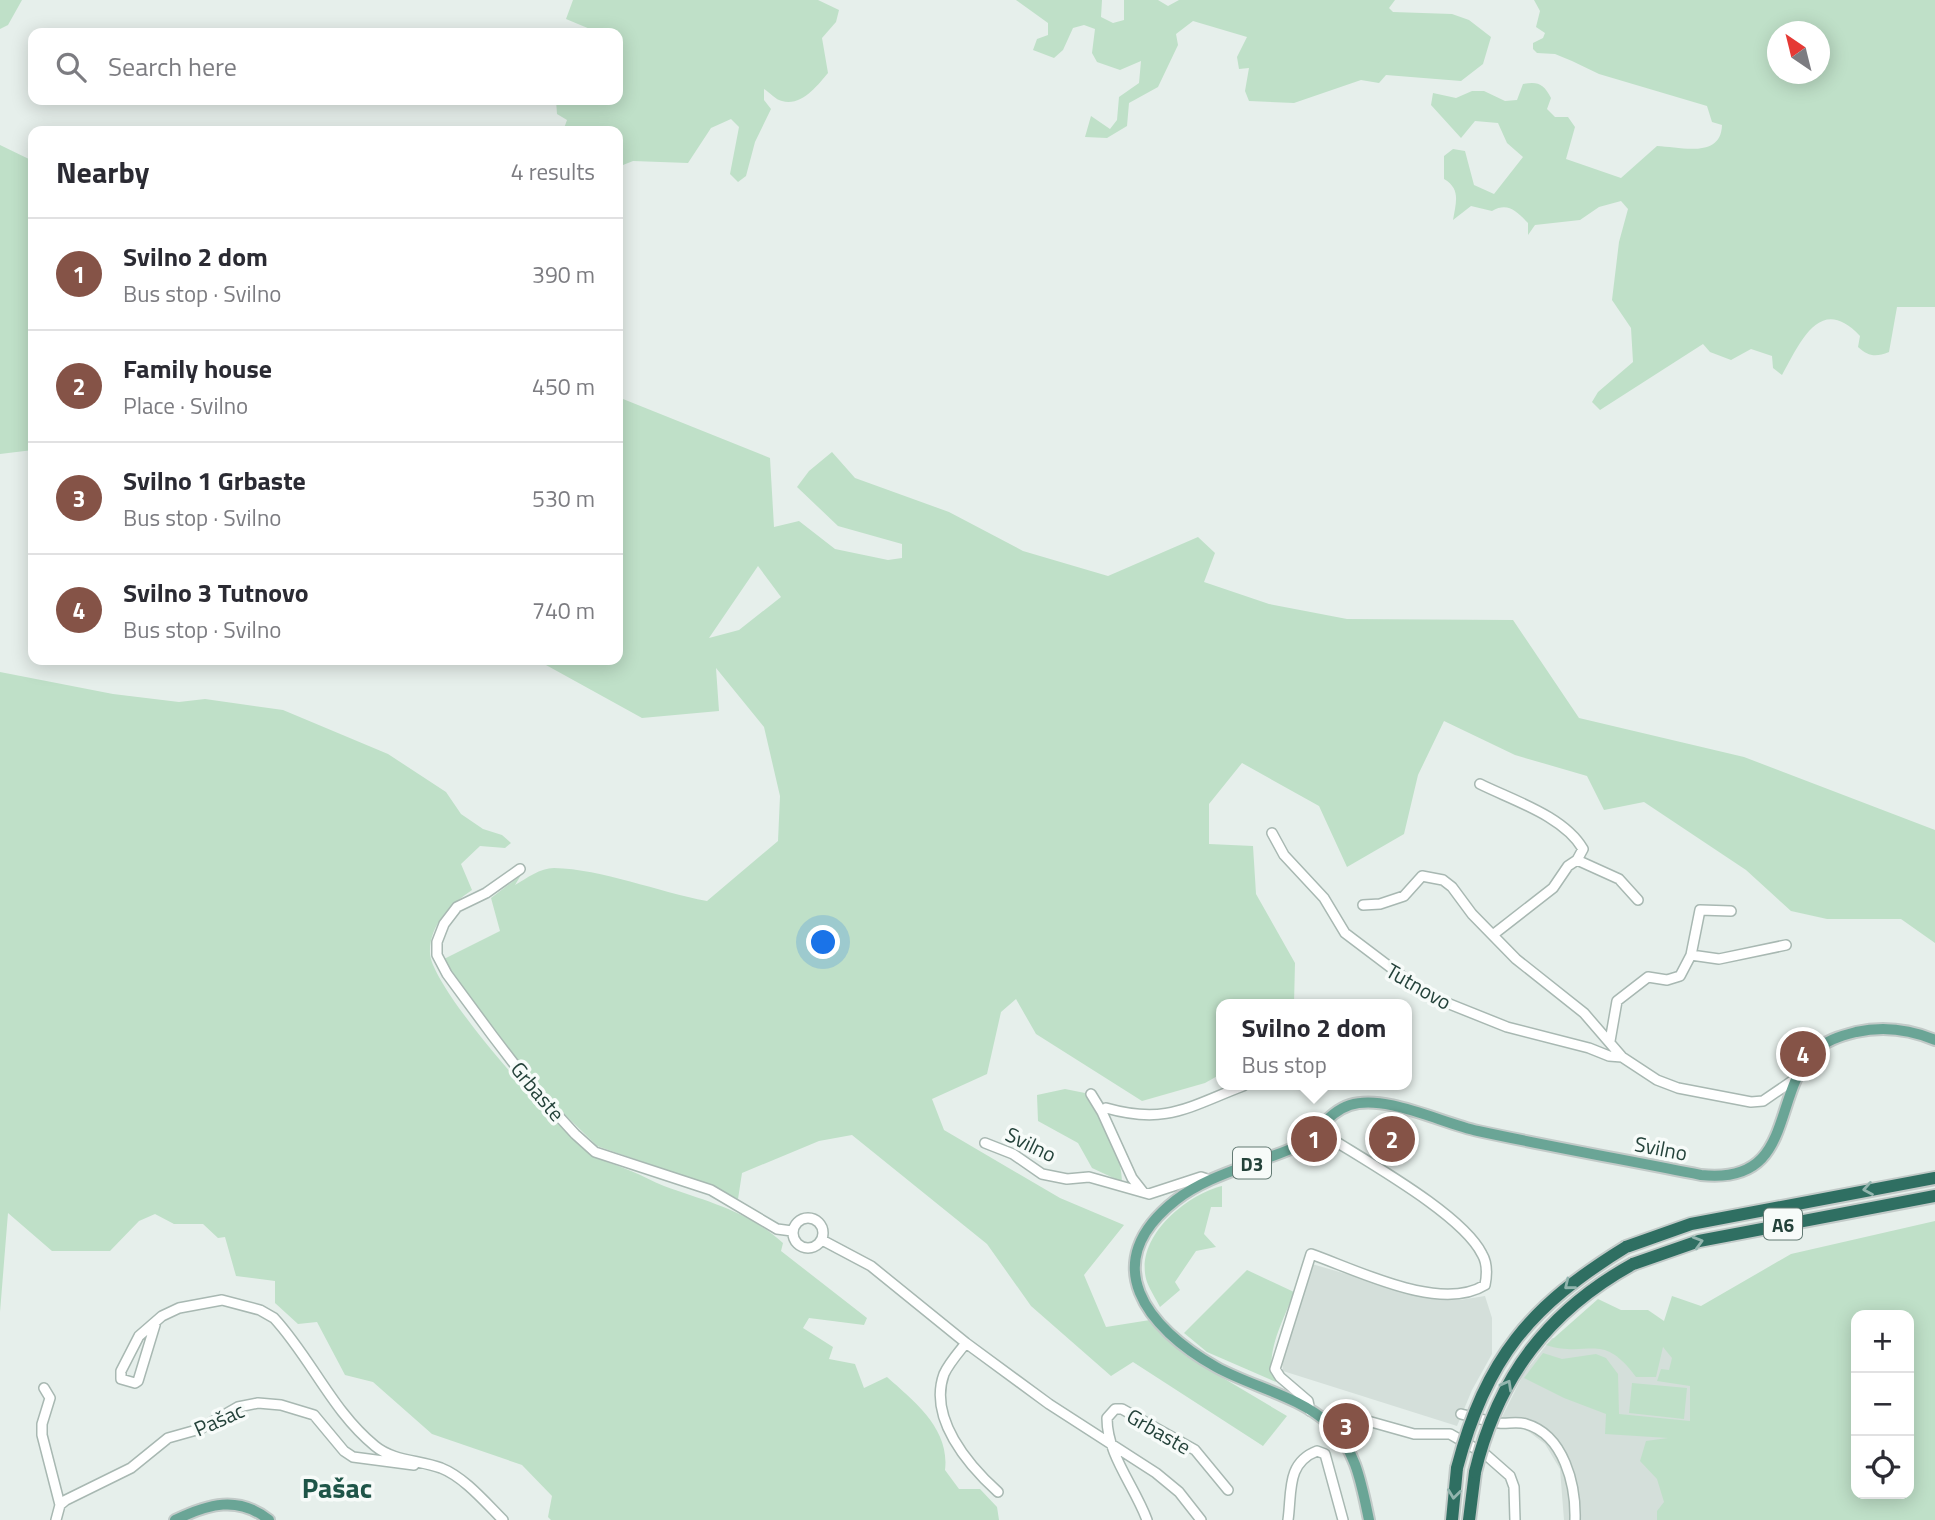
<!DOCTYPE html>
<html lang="en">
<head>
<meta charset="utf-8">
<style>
	:root { --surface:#fff; --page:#f7f7f7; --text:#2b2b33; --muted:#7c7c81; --line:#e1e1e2; --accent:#855347 }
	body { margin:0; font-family:"Titillium Web",sans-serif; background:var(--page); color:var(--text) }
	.controls { position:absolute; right:21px; bottom:21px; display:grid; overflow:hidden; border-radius:14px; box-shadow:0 4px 18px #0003 }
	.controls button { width:63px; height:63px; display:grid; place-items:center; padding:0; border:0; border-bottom:2px solid var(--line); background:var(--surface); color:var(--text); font:35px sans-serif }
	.compass { position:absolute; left:1767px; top:21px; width:63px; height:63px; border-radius:50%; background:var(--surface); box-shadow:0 4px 18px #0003; rotate:325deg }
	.you { position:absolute; left:824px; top:943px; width:24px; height:24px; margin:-18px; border:5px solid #fff; border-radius:50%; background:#1a73e8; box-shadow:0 0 0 10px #1a73e833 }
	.badge { display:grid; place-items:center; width:46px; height:46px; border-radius:50%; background:var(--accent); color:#fff; font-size:23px; font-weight:700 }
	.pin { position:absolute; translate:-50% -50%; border:4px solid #fff; box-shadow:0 2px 7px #0006 }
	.popup { position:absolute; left:1216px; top:999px; width:196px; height:91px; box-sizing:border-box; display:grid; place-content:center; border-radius:14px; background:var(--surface); filter:drop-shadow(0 2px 5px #0005); font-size:23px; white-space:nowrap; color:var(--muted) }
	.popup b { font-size:26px; color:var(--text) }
	.popup::after { content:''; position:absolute; left:50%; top:100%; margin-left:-14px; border:14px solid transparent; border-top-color:var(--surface) }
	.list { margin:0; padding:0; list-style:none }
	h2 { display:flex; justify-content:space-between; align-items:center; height:91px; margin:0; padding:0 28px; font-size:30px }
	h2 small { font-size:23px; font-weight:400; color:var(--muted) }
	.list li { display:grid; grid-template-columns:46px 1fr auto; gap:21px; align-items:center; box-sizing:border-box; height:112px; padding:0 28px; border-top:2px solid var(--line) }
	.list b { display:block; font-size:26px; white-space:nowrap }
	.list p { margin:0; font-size:23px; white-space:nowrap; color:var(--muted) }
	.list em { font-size:23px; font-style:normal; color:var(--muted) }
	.icon { flex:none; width:38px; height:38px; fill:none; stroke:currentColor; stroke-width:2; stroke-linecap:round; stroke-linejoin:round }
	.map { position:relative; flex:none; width:1935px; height:1520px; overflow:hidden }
	.search { position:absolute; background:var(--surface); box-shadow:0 4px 18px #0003; left:28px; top:28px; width:595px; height:77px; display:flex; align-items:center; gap:18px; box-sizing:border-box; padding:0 24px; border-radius:14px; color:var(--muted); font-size:26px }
	.panel { position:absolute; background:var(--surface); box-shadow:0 4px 18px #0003; left:28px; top:126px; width:595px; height:539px; border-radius:14px }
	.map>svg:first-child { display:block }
	.built { fill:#d4dfda }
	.green { fill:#bfe0c8; fill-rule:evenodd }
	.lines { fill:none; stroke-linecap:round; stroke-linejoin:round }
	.minor-casing { stroke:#a8b8b2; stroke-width:12 }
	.major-casing { stroke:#c2cac8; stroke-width:14 }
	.highway-casing { stroke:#c2cac8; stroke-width:16 }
	.minor { stroke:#fff; stroke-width:9 }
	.major { stroke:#6aa596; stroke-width:10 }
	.highway { stroke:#2f6f62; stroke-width:12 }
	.highway-bridge-casing { stroke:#c2cac8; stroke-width:16; stroke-linecap:butt }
	.highway-bridge { stroke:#2f6f62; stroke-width:12 }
	.oneway { stroke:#93b5ae }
	.labels { text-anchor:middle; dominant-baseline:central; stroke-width:7; stroke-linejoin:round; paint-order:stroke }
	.shield { fill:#f7fbf9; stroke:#637a73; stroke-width:2 }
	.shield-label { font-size:19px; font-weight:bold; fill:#24423a }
	.street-label { font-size:21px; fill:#24423a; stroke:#f7fbf9 }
	.district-label { font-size:28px; font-weight:bold; fill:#1f5548; stroke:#f7fbf9 }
</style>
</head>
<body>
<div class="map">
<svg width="1935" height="1520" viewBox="0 0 1935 1520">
	<rect width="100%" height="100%" fill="#e6efeb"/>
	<path class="built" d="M 1312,1264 L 1429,1298 L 1460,1300 L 1485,1296 L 1492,1318 L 1492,1354 L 1472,1390 L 1457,1426 L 1283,1371 L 1282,1362 Z
		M 1552,1338 L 1674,1348 L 1694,1387 L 1691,1404 L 1687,1520 L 1564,1520 L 1560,1469 L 1545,1444 L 1524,1428 L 1496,1429 L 1524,1373 Z"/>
	<path class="green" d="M 0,0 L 22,0 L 8,25 L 0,29 Z
		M 573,0 L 818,0 L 839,10 L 836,22 L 822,38 L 828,73 C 818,85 801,107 782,101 C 776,100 769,92 764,89 L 764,100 L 771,109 L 755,142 L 746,176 L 738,182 L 730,174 L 739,127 L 731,119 L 711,128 L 688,163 L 633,161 L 618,167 L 618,131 L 563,131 L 567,120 L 557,114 L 556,100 L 618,100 L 618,33 L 589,33 L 590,29 L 566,19 Z
		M 1016,0 L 1102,0 L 1101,17 L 1113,23 L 1124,20 L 1124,0 L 1158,0 L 1168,6 L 1179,0 L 1395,0 L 1389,8 L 1393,12 L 1452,14 L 1469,20 L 1491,37 L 1483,64 L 1461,81 L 1386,75 L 1379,83 L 1361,80 L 1294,103 L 1249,101 L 1245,91 L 1249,68 L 1239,69 L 1237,57 L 1247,37 L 1193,21 L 1176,34 L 1178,45 L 1158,87 L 1129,103 L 1127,126 L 1107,138 L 1085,137 L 1091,116 L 1110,129 L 1117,120 L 1119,97 L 1139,83 L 1141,61 L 1120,70 L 1097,62 L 1092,53 L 1095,29 L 1084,25 L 1073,28 L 1063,50 L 1054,58 L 1033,50 L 1037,39 L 1048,35 L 1048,23 Z
		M 1534,0 L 1935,0 L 1935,307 L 1897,307 L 1889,352 C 1876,357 1869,357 1858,347 L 1860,336 C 1820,293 1800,343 1782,375 L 1773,368 L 1772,356 L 1751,349 L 1731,360 L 1710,352 L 1703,344 L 1600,410 L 1592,402 L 1598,392 L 1633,362 L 1631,328 L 1612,300 L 1619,242 L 1628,209 L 1621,201 L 1599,207 L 1580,220 L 1535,225 L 1528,235 L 1528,223 C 1516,211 1508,202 1492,211 L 1471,206 L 1453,220 C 1456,202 1461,189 1444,179 L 1444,156 L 1453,149 L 1465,151 L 1474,185 L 1494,194 L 1523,157 L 1507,143 L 1498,123 L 1475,121 L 1461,138 L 1431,105 L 1433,93 L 1456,98 L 1472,91 L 1484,91 L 1505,101 L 1517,100 L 1523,84 C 1538,81 1544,84 1551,98 L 1547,109 L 1555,117 L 1568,117 L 1575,127 L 1566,159 L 1621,178 L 1657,146 C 1681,147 1721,159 1722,125 L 1712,122 L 1707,106 L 1599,74 L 1572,61 L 1555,54 L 1537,53 L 1533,49 L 1533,43 L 1543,38 L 1545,33 L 1536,27 L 1540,11 ZM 1778,32 L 1820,32 L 1820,74 L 1778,74 Z
		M 0,145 L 33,161 L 33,450 L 0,454 Z
		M 618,397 L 770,458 L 774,527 L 799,521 L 835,549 L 888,560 L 902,558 L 902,544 L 838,526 L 797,487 L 809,471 L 832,452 L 855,478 L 949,512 L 1023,551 L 1108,576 L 1198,537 L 1215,553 L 1204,582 L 1269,604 L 1347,619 L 1513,620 L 1579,718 L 1744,757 L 1935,830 L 1935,943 L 1901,919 L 1827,919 L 1791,911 L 1746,870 L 1644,802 L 1604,810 L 1587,776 L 1515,755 L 1444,721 L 1418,775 L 1404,834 L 1347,867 L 1319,806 L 1242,763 L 1209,804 L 1209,844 L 1253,846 L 1256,894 L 1295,963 L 1294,1004 L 1221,1004 L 1221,1074 L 1205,1083 L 1142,1101 L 1036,1034 L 1016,999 L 1001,1012 L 987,1074 L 932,1099 L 944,1130 L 1060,1198 L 1124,1225 L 1084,1275 L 1106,1327 L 1150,1320 L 1186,1356 L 1287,1416 L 1263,1446 L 1133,1362 L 1111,1376 L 1031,1306 L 987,1244 L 852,1135 L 819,1141 L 742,1173 L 738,1199 L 710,1185 L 597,1146 L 545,1095 L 449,970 L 444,959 L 500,931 L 491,898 L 521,875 L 515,885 C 527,878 540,868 554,868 C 602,869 658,892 707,901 L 778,841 L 780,796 L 764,727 L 716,668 L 719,711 L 642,718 L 546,665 L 549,660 L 618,660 ZM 758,566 L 781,597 L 739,630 L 709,638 Z
		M 0,672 L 113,694 L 179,702 L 205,699 L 283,710 L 388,754 L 446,792 L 461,814 L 483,829 L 502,835 L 511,843 L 505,848 L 480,846 L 461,864 L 472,890 C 451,904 429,925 430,953 C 431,989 559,1132 591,1154 C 603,1162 618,1165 631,1171 C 642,1175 653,1182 664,1186 C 708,1202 746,1210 783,1243 L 781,1251 L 867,1318 L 864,1325 L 809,1318 L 803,1328 L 833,1347 L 829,1359 L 855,1364 L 864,1388 L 887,1377 C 915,1402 950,1429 945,1470 L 959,1489 L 980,1489 L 997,1507 L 999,1520 L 551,1520 L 548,1517 L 552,1496 L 522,1465 L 432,1434 L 373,1382 L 345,1375 L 317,1322 L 298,1324 L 275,1303 L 275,1281 L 236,1276 L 225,1237 L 218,1238 L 203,1224 L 174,1224 L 155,1214 L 139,1221 L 110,1251 L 52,1251 L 8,1213 L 0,1312 Z
		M 1065,1089 L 1085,1093 C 1100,1120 1122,1150 1122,1182 L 1092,1168 L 1078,1143 L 1038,1121 L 1037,1095 Z
		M 1222,1186 L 1222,1207 L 1211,1207 L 1204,1234 L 1216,1247 L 1196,1251 L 1175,1282 L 1180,1290 L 1160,1307 C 1156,1299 1150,1290 1147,1282 C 1133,1239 1185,1195 1222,1186 Z
		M 1935,1221 L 1935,1520 L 1657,1520 L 1657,1511 L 1664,1502 L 1657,1479 L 1640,1461 L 1646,1441 L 1668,1438 L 1605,1434 L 1606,1414 L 1564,1398 L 1524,1378 L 1543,1353 L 1562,1359 L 1596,1354 L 1606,1358 L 1618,1374 L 1619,1414 L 1690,1421 L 1690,1386 L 1657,1381 L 1661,1369 L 1669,1370 L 1672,1358 L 1663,1347 L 1656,1377 L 1636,1377 C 1601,1330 1590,1359 1546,1345 L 1598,1299 L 1621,1310 L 1648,1310 L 1664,1321 L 1672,1296 L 1701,1306 L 1791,1254 ZM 1856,1315 L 1909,1315 L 1909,1494 L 1856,1494 Z
		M 1247,1270 L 1294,1292 C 1285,1318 1262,1356 1276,1382 L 1207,1352 L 1184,1333 Z
		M 1632,1383 L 1687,1388 L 1684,1419 L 1629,1413 Z"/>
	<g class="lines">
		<g class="minor-casing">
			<path id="minor" d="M 1480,784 C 1512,800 1564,816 1583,849 L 1577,860 L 1568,866 L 1553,888 L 1494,934
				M 1272,833 L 1284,855 L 1324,898 L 1345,933 L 1427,995 L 1507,1027 L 1589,1048 L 1609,1056 L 1622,1057 L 1657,1080 L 1678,1088 L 1751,1102 L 1763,1101 L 1798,1077
				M 1577,860 L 1619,879 L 1638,900
				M 520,869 L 486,893 L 457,907 L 444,924 L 437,942 L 437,955 L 447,974 L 492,1035 L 531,1086 L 575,1134 L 595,1152 L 711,1190 L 777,1229 L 792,1231
				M 1363,905 L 1380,904 L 1404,896 L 1422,876 L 1443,880 L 1452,887 L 1472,914 L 1516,959 L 1584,1013 L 1622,1057
				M 1691,955 L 1719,959 L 1786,945
				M 1610,1041 L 1617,1001 L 1648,977 L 1667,980 L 1680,976 L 1691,955 L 1700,910 L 1731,911
				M 1091,1094 L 1102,1112
				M 985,1143 L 1013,1154 L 1042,1174 L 1067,1179 L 1089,1177 L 1149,1194 L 1201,1177 L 1210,1180
				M 1143,1192 L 1132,1178 L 1102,1112 L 1106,1108 C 1166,1125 1188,1107 1243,1086
				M793 1233a15 15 0 1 1 30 0a15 15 0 1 1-30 0Z
				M 822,1240 L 871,1266 L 966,1343 L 1049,1404 L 1156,1473 L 1179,1492 L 1201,1520
				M 155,1325 L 138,1381 L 135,1383 L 121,1379 L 121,1371 L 139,1336 L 162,1316 L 179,1308 L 222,1300 L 260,1310 L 274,1318 C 311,1358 332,1411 375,1446 C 393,1461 419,1460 441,1468 C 464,1477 485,1502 503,1520
				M 966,1343 C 959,1352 949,1363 944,1374 C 928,1418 968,1465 998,1492
				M 44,1388 L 50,1398 L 42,1424 L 42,1435 L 60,1505
				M 1310,1411 L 1308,1401 L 1280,1377 L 1275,1369 L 1311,1254 C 1357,1270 1440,1313 1485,1285 C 1487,1275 1488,1264 1482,1254 C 1461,1212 1358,1157 1316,1129
				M 1461,1414 C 1473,1417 1486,1421 1499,1423 C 1507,1424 1518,1421 1526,1424 C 1564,1435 1576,1485 1575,1520
				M 1329,1423 L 1350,1416 L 1414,1434 L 1450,1434 L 1485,1454 L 1510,1476 L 1514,1487 L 1515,1520
				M 56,1520 L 60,1505 L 66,1500 L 131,1468 L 168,1438 L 200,1429 L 238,1407 L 258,1403 L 281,1405 L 314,1415 L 344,1451 L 353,1457 L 414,1465
				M 1147,1520 C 1134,1485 1107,1455 1107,1418 L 1115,1409 L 1122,1409 L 1195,1450 L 1228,1490
				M 1288,1520 C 1292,1492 1286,1463 1317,1451 L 1325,1454 L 1343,1520"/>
		</g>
		<g class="major-casing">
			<path id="major" d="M 175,1520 C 208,1504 238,1495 269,1520
				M 1369,1520 C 1362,1487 1356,1448 1329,1424 C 1299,1396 1252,1387 1216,1367 C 1147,1328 1095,1263 1176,1200 C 1199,1182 1229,1172 1256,1162 C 1271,1156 1287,1152 1301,1144 C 1319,1133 1328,1112 1350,1105 C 1386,1094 1441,1123 1478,1131 C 1552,1147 1626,1160 1701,1175 C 1795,1185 1771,1097 1813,1053 C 1824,1041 1840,1036 1856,1032 C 1883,1026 1909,1029 1935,1040"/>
		</g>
		<g class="highway-casing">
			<path id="highway" d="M 1626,1247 L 1691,1224 L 1935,1178
				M 1633,1264 L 1699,1241 L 1935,1196
				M 1452,1520 L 1457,1468
				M 1469,1520 L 1475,1472"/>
		</g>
		<use href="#minor" class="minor"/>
		<use href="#major" class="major"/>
		<use href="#highway" class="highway"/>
		<g class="highway-bridge-casing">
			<path id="highway-bridge" d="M 1457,1468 C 1486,1358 1530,1306 1626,1247
				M 1475,1472 C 1498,1377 1548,1311 1633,1264"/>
		</g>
		<use href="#highway-bridge" class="highway-bridge"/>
	</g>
	<defs><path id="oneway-chevron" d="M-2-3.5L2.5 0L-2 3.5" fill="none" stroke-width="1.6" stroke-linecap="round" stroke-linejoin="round" transform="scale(1.75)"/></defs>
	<g class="oneway">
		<use href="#oneway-chevron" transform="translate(1868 1189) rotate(170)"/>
		<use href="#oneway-chevron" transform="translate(1698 1242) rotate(-16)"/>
		<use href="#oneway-chevron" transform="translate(1569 1285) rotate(141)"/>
		<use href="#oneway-chevron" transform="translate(1507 1385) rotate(-61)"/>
		<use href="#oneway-chevron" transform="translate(1454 1494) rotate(97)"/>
	</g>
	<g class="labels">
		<g class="shield">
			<rect x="1233" y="1147.5" width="38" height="31" rx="5"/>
			<rect x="1764" y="1208.5" width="38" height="31" rx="5"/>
		</g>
		<g class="shield-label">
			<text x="1252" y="1163">D3</text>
			<text x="1783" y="1224">A6</text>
		</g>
		<g class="street-label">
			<text transform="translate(1419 986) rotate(30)">Tutnovo</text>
			<text transform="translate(538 1091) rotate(50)">Grbaste</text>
			<text transform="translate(1031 1144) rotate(26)">Svilno</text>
			<text transform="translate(1661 1148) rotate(11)">Svilno</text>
			<text transform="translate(219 1419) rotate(-24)">Pašac</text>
			<text transform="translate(1159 1431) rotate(30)">Grbaste</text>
		</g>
		<g class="district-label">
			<text x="337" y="1487">Pašac</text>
		</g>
	</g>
</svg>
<div class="controls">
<button>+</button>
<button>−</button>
<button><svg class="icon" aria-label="locate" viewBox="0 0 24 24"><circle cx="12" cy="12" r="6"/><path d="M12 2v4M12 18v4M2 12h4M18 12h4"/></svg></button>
</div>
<svg class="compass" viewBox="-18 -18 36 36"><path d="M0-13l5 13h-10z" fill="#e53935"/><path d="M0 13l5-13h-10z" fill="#7c7c81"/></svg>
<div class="you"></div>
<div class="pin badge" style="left:1314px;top:1139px">1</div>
<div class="popup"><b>Svilno 2 dom</b>Bus stop</div>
<div class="pin badge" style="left:1392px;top:1139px">2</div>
<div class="pin badge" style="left:1346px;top:1426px">3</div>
<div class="pin badge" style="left:1803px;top:1054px">4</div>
<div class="search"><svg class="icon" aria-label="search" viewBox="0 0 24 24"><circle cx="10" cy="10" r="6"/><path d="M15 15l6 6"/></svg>Search here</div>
<section class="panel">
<h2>Nearby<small>4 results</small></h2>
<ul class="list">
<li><span class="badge">1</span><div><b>Svilno 2 dom</b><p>Bus stop · Svilno</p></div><em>390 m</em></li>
<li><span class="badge">2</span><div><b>Family house</b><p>Place · Svilno</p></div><em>450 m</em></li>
<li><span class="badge">3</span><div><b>Svilno 1 Grbaste</b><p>Bus stop · Svilno</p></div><em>530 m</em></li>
<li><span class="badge">4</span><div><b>Svilno 3 Tutnovo</b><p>Bus stop · Svilno</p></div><em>740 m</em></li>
</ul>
</section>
</div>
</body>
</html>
